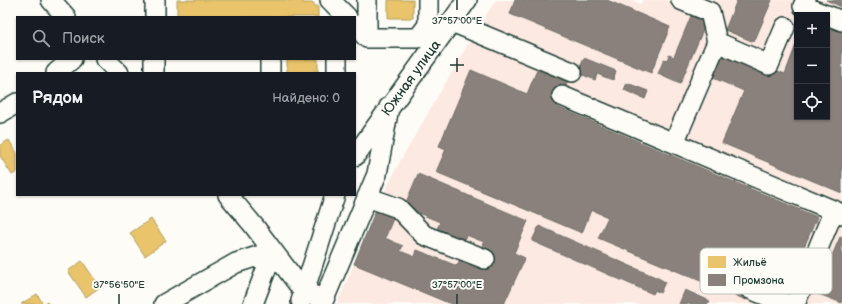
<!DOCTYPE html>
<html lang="ru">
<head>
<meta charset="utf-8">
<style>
	:root { --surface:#171b24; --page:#242831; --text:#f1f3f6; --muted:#9ea1a6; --line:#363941 }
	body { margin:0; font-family:"Balsamiq Sans",sans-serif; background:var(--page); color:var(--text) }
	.controls { position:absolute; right:12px; top:12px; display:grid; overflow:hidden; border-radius:0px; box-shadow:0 1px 3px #0004 }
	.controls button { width:36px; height:36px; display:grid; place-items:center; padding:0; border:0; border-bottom:1px solid var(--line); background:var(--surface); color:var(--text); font:20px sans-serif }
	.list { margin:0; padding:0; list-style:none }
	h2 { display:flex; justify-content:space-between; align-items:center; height:52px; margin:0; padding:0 16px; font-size:17px }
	h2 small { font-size:13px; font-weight:400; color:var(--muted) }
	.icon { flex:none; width:22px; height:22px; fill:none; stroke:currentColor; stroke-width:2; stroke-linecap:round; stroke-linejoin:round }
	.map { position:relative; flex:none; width:842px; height:304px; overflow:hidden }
	.search { position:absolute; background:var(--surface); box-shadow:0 1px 3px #0004; left:16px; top:16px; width:340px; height:44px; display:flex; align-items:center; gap:10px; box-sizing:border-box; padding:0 14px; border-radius:0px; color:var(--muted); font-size:15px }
	.panel { position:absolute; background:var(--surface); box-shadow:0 1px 3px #0004; left:16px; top:72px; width:340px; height:124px; border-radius:0px }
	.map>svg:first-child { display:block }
	.built { fill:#fce9e1; fill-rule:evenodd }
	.homes { fill:#e9c46a; stroke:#ac9c5a }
	.industry { fill:#8a817c; stroke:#6a6d66 }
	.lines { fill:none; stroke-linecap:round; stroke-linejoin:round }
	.minor-casing { stroke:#1f3d34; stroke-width:22 }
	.minor { stroke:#fdfcf7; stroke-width:19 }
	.ticks { fill:none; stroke:#1f3d34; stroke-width:1.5 }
	.labels { text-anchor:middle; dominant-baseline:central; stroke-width:4; stroke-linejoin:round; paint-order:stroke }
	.street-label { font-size:14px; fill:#1f3d34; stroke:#fdfcf7 }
	.key { fill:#fdfcf7; stroke:#bac3bc; stroke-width:1 }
	.key-label { font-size:11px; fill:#1f3d34 }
	.ticks-label { font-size:10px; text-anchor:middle; fill:#1f3d34; stroke:#fdfcf7; stroke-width:4; stroke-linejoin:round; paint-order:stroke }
</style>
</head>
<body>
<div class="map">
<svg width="842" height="304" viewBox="0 0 842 304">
	<rect width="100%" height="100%" fill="#fdfcf7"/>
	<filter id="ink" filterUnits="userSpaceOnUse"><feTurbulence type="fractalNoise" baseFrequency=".025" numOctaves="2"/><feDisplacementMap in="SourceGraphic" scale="8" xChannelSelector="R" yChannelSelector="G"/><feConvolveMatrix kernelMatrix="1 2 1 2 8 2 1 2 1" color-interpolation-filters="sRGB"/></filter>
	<g filter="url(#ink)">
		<path class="built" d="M 496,0 L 631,0 L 641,4 L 643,0 L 842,0 L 842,304 L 337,304 L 380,201 L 398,165 L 475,32 ZM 797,15 L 827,15 L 827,117 L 797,117 Z"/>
		<path class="homes" d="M 177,0 L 303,0 L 303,3 L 314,3 L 314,6 L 318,6 L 318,17 L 177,17 Z
			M 388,0 L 413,0 L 413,18 L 388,18 Z
			M 281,59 L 318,59 L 318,71 L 314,71 L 314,73 L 287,73 L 287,60 Z
			M 9,140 L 17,153 L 17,172 L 12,175 L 0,156 L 0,145 Z
			M 151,219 L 166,241 L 145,256 L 130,233 Z
			M 82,261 L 100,287 L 86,297 L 68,271 Z
			M 37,294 L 43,304 L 47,302 L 48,304 L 21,304 Z"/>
		<path class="industry" d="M 515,0 L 607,0 L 670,27 L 651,73 L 510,14 Z
			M 737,0 L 772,0 L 754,42 L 725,30 Z
			M 826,0 L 842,0 L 842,7 Z
			M 691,16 L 706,23 L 680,84 L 658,74 L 664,59 L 667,60 L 669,55 L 674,57 Z
			M 827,22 L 842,28 L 842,193 L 722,143 L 744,91 L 711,77 L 722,49 L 785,74 L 797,42 L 797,117 L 827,117 Z
			M 584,58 L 616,71 L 613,80 L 597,74 L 595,80 L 578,73 Z
			M 471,70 L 527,94 L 537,70 L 557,78 L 560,72 L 570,76 L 557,107 L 817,217 L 785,291 L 755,278 L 746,300 L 598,238 L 608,217 L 591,210 L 582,233 L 436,172 L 446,149 L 439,146 Z
			M 627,83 L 648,91 L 645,99 L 624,90 Z
			M 418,174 L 528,221 L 514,253 L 525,258 L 504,304 L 451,304 L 354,264 L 377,207 L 395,214 L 385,238 L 403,246 L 400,251 L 415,257 L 417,250 L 457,266 L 460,259 L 480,251 L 484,242 L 466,235 L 464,240 L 437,229 L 440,222 L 404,207 Z
			M 539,226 L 660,279 L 665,282 L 660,293 L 655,290 L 653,294 L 532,241 Z
			M 840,237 L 842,238 L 842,303 L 816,293 Z
			M 685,290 L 710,301 L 708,304 L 679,304 Z"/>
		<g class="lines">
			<g class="minor-casing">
				<path id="minor" d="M 51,0 L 66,17
					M 330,0 L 347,17
					M 367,0 L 367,38
					M 681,0 L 710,12 L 717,42 L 674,143 L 842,214
					M 806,0 L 803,6 L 826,15
					M 827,15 L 842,21
					M 155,17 L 155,0
					M 452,22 L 572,72
					M 355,25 L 367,38 L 418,38 L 428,25 L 428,0
					M 717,42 L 769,65 L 785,27
					M 105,59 L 119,73
					M 270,59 L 270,73
					M 56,73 L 72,59
					M 154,73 L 154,59
					M 337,73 L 337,59
					M 562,96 L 674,143
					M 0,113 L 17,103
					M 355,156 L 467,0
					M 228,195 L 254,226 L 304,292 L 324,299
					M 367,197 L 398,208 L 424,235 L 485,259
					M 750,289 L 787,304
					M 301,301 L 335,195
					M 164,304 L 236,263 L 273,251
					M 253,304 L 273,251
					M 322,304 L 377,174 L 389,107
					M 795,304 L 834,210"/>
			</g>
			<use href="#minor" class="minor"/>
		</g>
	</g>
	<path class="ticks" d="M 457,0 L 457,10M 457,58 L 457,72M 450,65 L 464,65M 119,294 L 119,304M 457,294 L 457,304"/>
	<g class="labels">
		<g class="street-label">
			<text transform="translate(411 78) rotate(-54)">Южная улица</text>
		</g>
	</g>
	<rect x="700" y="248" width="132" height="46" rx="6" class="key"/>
	<rect x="708" y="256" width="18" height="12" fill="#e9c46a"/>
	<rect x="708" y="274" width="18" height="12" fill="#8a817c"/>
	<g class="key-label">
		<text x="733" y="266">Жильё</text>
		<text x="733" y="284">Промзона</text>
	</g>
	<g class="ticks-label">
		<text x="457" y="24">37°57'00"E</text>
		<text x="119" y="288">37°56'50"E</text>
		<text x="457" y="288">37°57'00"E</text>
	</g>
</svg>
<div class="controls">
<button>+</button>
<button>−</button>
<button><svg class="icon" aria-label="locate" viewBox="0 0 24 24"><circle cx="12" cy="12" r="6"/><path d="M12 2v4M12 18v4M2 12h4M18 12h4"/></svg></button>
</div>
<div class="search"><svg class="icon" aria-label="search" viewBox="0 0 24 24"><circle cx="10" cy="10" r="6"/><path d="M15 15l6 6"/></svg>Поиск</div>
<section class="panel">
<h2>Рядом<small>Найдено: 0</small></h2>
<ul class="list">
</ul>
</section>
</div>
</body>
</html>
